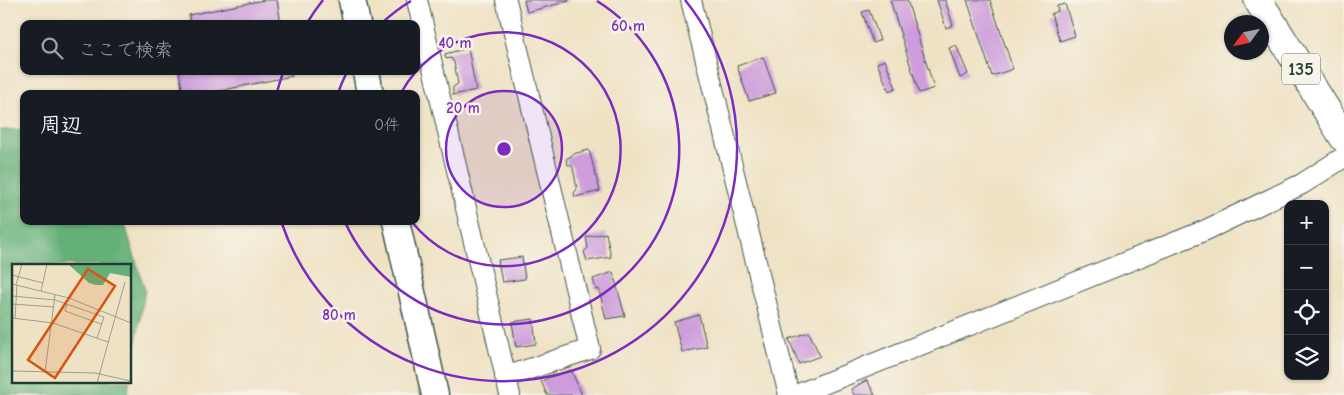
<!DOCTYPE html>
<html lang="ja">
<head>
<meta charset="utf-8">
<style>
	:root { --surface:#171b24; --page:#242831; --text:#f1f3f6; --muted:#9ea1a6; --line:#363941 }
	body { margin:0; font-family:"Comic Neue","Klee One",sans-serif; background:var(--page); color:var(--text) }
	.controls { position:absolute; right:15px; bottom:15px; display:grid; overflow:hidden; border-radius:10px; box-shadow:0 1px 4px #0004 }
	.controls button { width:45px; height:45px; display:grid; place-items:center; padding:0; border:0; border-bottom:1px solid var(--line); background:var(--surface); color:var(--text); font:25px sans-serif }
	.compass { position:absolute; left:1224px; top:15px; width:45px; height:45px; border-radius:50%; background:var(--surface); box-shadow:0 1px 4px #0004; rotate:237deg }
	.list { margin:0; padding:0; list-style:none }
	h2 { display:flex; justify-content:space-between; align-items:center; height:65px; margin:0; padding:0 20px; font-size:21px }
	h2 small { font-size:16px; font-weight:400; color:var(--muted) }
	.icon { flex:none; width:28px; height:28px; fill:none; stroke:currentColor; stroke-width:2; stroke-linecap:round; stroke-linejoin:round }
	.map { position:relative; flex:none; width:1344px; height:395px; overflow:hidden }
	.search { position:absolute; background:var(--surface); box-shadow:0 1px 4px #0004; left:20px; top:20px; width:400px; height:55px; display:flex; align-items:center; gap:12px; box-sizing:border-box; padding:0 18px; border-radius:10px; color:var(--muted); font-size:19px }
	.panel { position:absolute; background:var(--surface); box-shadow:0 1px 4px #0004; left:20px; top:90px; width:400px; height:135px; border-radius:10px }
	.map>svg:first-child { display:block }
	.forest { fill:#65b078; stroke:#427656 }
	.building { fill:#ce9cdc }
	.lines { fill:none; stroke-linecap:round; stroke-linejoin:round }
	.minor-casing { stroke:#3e564a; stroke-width:22 }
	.tertiary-casing { stroke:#3e564a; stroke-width:29 }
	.primary-casing { stroke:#3e564a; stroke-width:30 }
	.minor { stroke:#fff; stroke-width:20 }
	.tertiary { stroke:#fff; stroke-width:26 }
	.primary { stroke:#fff; stroke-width:28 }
	.ring { fill:none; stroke:#7b2cbf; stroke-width:2.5 }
	.labels { text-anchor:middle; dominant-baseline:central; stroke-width:5; stroke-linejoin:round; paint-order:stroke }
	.shield { fill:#f7f3e8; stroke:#60746a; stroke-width:1 }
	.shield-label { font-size:18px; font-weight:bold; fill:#1f3d34 }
	.inset-road { fill:none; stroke:#9ca08a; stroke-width:1 }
	.view { fill:#d45610; fill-opacity:0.15; stroke:#d45610; stroke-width:2.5 }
	.inset-edge { fill:none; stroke:#1f3d34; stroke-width:2.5 }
	.centre { fill:#7b2cbf; stroke:#f7f3e8; stroke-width:2.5 }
	.ring-label { font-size:15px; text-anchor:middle; font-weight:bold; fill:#7b2cbf; stroke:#f7f3e8; stroke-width:5; stroke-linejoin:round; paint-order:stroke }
</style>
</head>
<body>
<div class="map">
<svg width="1344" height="395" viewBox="0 0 1344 395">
	<rect width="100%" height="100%" fill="#f7f3e8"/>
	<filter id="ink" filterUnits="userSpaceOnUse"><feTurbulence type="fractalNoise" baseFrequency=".02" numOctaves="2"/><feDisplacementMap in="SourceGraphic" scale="10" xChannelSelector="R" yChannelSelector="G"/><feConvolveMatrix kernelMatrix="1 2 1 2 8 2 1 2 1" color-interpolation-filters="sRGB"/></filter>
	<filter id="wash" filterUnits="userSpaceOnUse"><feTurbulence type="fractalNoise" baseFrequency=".0096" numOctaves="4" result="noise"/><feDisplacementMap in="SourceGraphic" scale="20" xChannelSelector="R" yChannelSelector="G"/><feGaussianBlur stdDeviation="1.12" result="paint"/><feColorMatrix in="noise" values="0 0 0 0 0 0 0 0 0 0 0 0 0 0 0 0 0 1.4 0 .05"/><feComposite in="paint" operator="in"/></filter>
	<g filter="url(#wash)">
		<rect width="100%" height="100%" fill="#efe2c4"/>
		<path class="forest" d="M 24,129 L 24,221 L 124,221 L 145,290 L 130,378 L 130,265 L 14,265 L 14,381 L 130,381 L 127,395 L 0,395 L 0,130 Z"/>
		<g id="blocks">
			<path class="building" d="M 264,0 L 277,0 L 281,24 L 190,24 L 189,15 Z
				M 524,0 L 569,0 L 569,1 L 527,12 Z
				M 890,0 L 907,0 L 934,88 L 919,93 Z
				M 937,0 L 945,0 L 953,25 L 946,28 Z
				M 967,0 L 990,0 L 1013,69 L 992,76 Z
				M 1065,4 L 1075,36 L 1060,41 L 1051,14 L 1058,11 L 1057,6 Z
				M 869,10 L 880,40 L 873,43 L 862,12 Z
				M 956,45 L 968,74 L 960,78 L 949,48 Z
				M 468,48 L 476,90 L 453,95 L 453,87 L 458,84 L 454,62 L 451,58 L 446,59 L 445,54 Z
				M 763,57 L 776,93 L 749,101 L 737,66 Z
				M 885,60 L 896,88 L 889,91 L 877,63 Z
				M 179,71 L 291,71 L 292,76 L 204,94 L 183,94 Z
				M 589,150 L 600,191 L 575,197 L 574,193 L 577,189 L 573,168 L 571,165 L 568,165 L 566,159 L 576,153 Z
				M 606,233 L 611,257 L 587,261 L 584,252 L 588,248 L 586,237 Z
				M 522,257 L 525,279 L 502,282 L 498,260 Z
				M 613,272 L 625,316 L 606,319 L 599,289 L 596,290 L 593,279 Z
				M 699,315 L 707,347 L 682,352 L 674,322 Z
				M 533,319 L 536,344 L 516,347 L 512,322 Z
				M 809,332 L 820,356 L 799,364 L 789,339 Z
				M 571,370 L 582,395 L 547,395 L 541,381 Z
				M 867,380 L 875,395 L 854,395 L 851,389 Z"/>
		</g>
	</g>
	<g filter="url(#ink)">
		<use href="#blocks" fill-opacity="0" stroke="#3e564a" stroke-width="1"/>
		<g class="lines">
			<g class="minor-casing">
				<path id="minor" d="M 417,0 L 510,395
					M 691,0 L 789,395
					M 505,377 L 590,349 L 506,0
					M 796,395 L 1206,230 L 1302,184 L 1344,157"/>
			</g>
			<g class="tertiary-casing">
				<path id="tertiary" d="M 352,0 L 357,24
					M 366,71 L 370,94
					M 396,221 L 435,395"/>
			</g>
			<g class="primary-casing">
				<path id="primary" d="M 1258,0 L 1344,138"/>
			</g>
			<use href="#minor" class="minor"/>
			<use href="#tertiary" class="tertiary"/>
			<use href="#primary" class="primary"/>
		</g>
	</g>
	<circle cx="504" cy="149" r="58" fill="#7b2cbf" fill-opacity=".12"/>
	<g class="ring">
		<circle cx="504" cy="149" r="58"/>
		<path d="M401 93A117 117 0 1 1 412 222"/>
		<path d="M338 93A175 175 0 0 1 347 72M382 23A175 175 0 0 1 411 1M597 1A175 175 0 1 1 345 222"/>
		<path d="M277 92A234 234 0 0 1 283 73M307 23A234 234 0 0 1 323 0M685 0A234 234 0 1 1 281 221"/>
	</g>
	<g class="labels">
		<rect class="shield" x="1282" y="53.5" width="38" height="31" rx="4"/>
		<g class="shield-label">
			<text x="1301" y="69">135</text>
		</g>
	</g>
	<g transform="translate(12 264)">
		<rect width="119" height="119" fill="#efe2c4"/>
		<path d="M 56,0 L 119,0 L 119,13 L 98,9 L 91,21 L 84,21 L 77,19 Z" fill="#65b078"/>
		<path class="inset-road" d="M 0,11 L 31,19M 0,20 L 57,34 L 119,59M 4,21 L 10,0M 29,27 L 35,0M 0,32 L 43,36 L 92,53 L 85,74M 0,40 L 42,43M 55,40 L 53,47 L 89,60M 0,54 L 41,59 L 96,78M 3,55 L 5,21M 0,107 L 83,109 L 119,117M 33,108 L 43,31M 85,119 L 113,18"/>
		<path class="view" d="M 76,5 L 103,22 L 43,114 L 16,96 Z"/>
		<rect width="119" height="119" class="inset-edge"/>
	</g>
	<circle cx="504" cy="149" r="8" class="centre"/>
	<g class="ring-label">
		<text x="628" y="31">60 m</text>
		<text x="455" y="48">40 m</text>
		<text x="463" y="113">20 m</text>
		<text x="339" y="320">80 m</text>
	</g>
</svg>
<div class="controls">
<button>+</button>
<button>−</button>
<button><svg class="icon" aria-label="locate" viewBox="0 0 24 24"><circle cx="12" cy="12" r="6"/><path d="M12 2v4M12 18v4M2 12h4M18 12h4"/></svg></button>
<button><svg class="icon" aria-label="layers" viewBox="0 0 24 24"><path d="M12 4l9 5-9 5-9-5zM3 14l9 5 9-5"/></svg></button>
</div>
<svg class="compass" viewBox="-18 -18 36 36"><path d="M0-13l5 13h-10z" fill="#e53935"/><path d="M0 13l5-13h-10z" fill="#9ea1a6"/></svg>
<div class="search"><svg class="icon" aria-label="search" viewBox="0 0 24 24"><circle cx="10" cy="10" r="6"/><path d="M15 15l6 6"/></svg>ここで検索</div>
<section class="panel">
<h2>周辺<small>0件</small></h2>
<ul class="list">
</ul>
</section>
</div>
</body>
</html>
